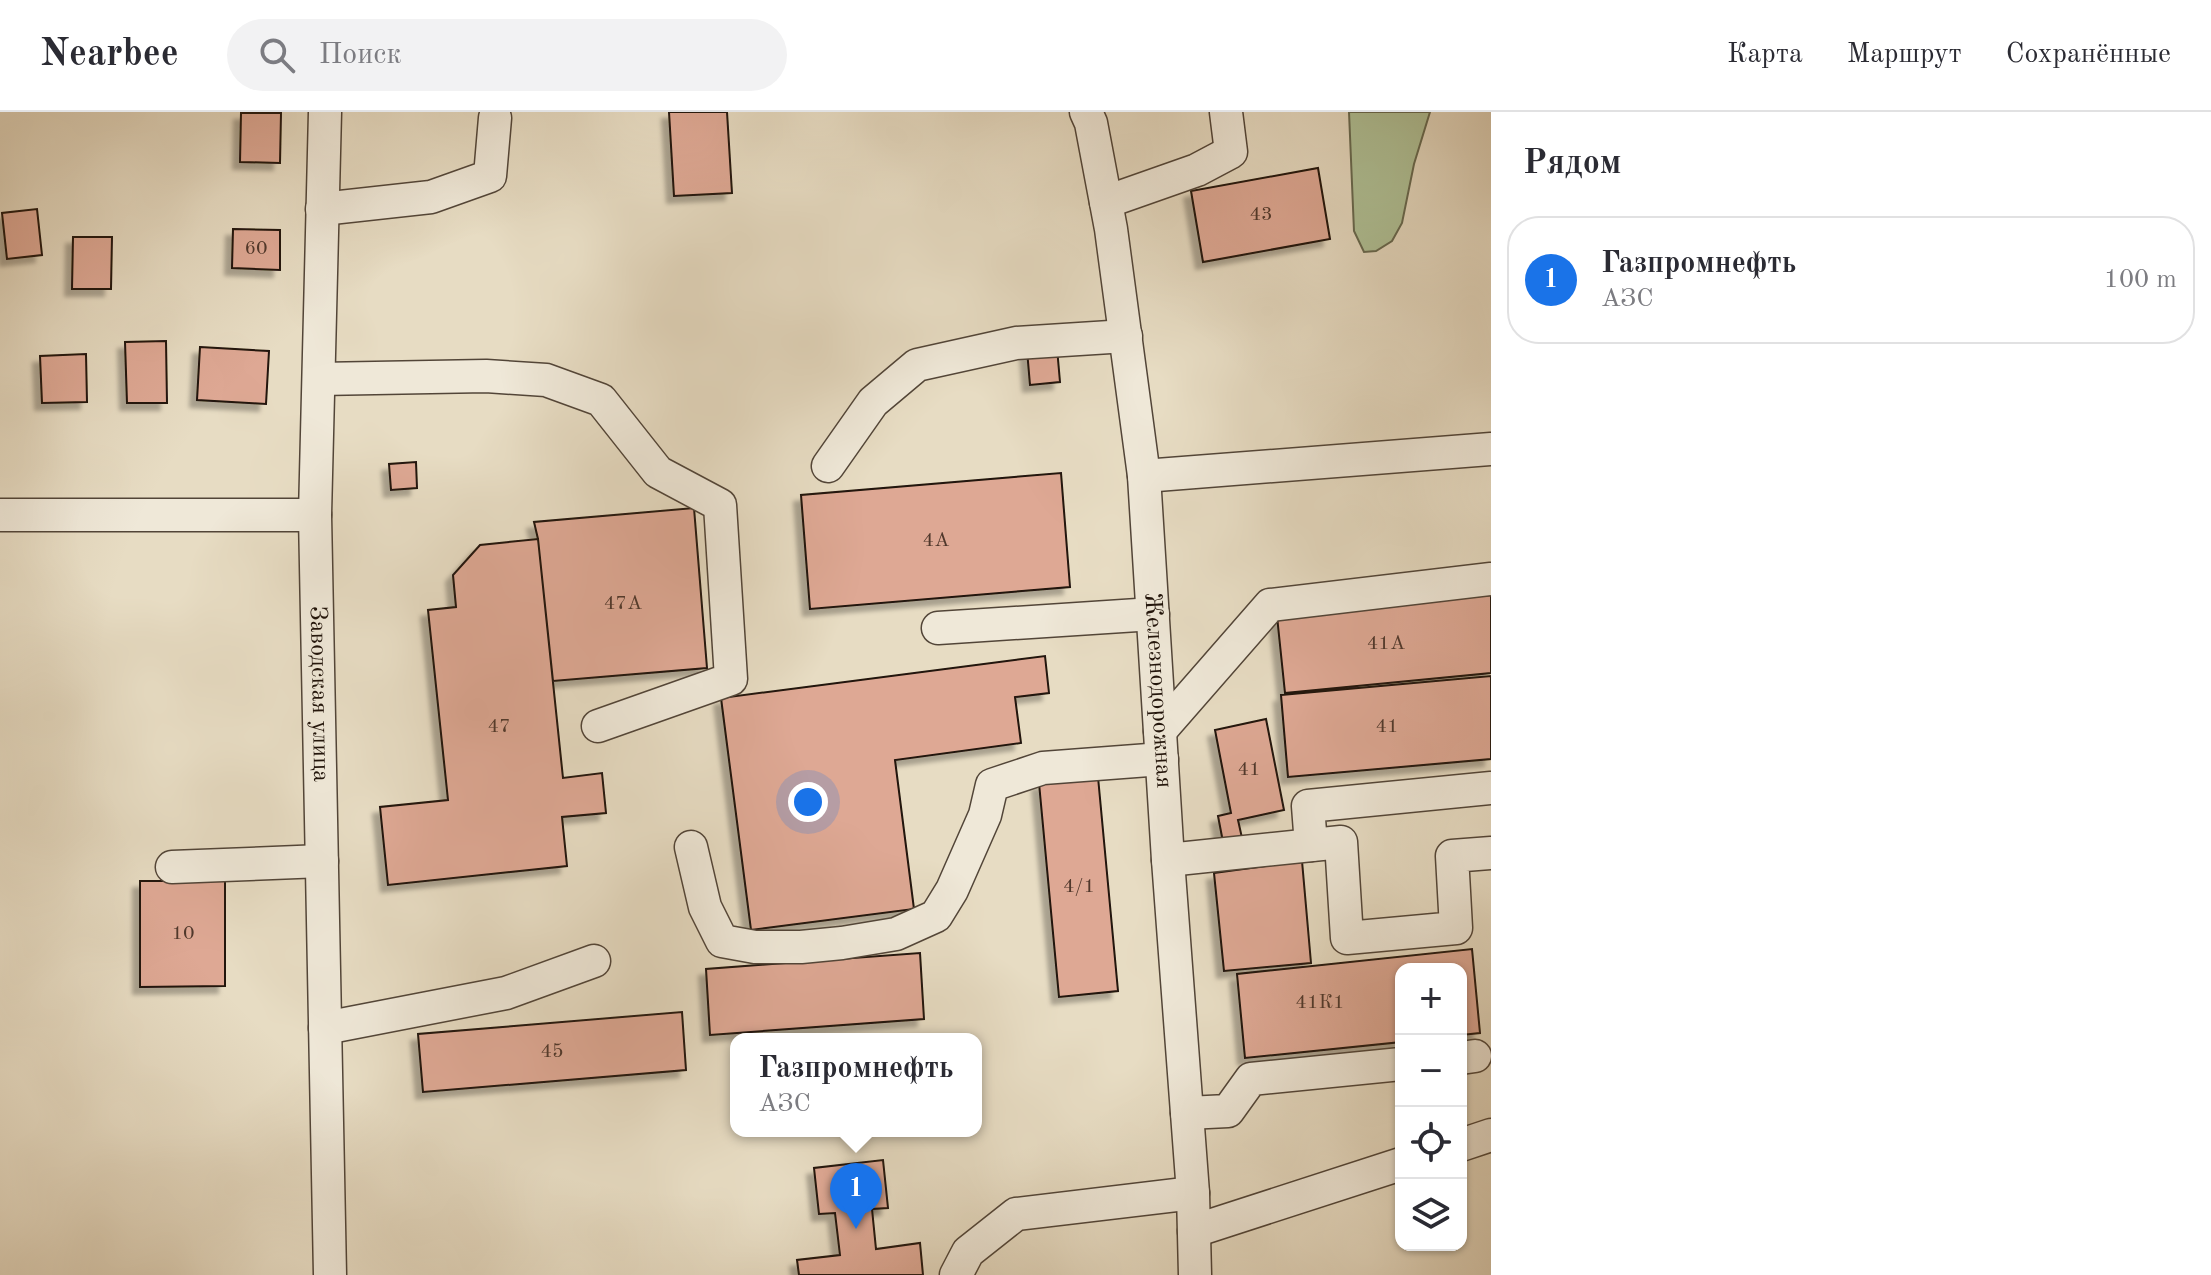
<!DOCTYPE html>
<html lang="ru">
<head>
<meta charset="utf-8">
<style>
	:root { --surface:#fff; --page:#f2f2f3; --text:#2b2b33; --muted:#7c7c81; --line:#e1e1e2; --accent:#1a73e8 }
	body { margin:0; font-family:"Old Standard TT",serif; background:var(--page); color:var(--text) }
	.controls { position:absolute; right:24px; bottom:24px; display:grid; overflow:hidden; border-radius:16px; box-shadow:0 2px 6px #0004 }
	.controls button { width:72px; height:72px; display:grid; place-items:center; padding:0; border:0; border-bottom:2px solid var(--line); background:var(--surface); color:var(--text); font:40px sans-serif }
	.you { position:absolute; left:808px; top:690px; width:28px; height:28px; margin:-20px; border:6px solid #fff; border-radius:50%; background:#1a73e8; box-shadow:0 0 0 12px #1a73e833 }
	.badge { display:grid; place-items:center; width:52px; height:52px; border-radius:50%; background:var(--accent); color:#fff; font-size:26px; font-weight:700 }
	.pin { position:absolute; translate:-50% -66px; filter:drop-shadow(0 2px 4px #0008) }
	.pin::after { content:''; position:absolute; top:42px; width:28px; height:24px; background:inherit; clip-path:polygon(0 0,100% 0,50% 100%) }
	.popup { position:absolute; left:730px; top:921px; width:252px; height:104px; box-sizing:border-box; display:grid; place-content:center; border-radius:16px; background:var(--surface); filter:drop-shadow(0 2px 6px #0005); font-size:26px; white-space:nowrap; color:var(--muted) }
	.popup b { font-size:30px; color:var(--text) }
	.popup::after { content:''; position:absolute; left:50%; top:100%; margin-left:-16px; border:16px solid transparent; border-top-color:var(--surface) }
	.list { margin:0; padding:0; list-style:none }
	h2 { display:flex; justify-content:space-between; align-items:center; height:104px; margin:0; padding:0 32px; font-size:34px }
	h2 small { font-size:26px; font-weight:400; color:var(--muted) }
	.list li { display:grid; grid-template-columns:52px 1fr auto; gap:24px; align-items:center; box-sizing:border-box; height:128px; margin:0 16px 16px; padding:0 16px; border:2px solid var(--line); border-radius:32px }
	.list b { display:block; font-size:30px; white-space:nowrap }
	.list p { margin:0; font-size:26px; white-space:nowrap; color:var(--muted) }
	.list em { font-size:26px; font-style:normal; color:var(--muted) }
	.icon { flex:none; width:44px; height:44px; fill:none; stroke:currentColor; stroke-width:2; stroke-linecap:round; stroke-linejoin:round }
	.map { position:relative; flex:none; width:1491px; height:1163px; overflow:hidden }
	header { display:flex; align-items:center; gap:48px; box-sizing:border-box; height:112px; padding:0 40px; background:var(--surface); border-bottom:2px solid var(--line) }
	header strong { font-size:38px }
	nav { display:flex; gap:44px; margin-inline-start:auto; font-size:28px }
	.search { width:560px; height:72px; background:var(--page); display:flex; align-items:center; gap:20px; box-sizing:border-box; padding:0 28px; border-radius:44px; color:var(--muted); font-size:30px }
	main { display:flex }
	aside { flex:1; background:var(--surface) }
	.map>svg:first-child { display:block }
	.green { fill:#b0c298; stroke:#686a51; stroke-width:2 }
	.building { fill:#dea894; stroke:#20130a; stroke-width:2; filter:url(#shadow) }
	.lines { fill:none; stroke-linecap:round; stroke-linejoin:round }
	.minor-casing { stroke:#524538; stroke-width:35 }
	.minor { stroke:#efe8d8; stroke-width:32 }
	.labels { text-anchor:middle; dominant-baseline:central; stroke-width:6; stroke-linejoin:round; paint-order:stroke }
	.number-label { font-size:20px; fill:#50382c }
	.street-label { font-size:24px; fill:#20130a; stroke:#efe8d8 }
</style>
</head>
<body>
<header>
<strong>Nearbee</strong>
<div class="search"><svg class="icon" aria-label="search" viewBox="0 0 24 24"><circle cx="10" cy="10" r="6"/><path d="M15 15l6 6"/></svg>Поиск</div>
<nav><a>Карта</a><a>Маршрут</a><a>Сохранённые</a></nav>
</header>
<main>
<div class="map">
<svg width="1491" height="1163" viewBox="0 0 1491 1163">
	<defs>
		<filter id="shadow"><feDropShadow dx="-7" dy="7" stdDeviation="2" flood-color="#0004"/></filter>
	</defs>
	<rect width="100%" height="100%" fill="#e7dcc3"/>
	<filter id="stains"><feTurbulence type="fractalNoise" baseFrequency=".0025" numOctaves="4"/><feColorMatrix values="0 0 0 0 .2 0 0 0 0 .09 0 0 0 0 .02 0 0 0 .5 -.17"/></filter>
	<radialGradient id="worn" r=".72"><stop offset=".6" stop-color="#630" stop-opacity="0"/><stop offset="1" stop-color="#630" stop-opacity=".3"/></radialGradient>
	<path class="green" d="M 1349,0 L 1430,0 L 1414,52 L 1402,111 L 1392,129 L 1376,139 L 1364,140 L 1354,119 Z"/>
	<path class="building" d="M 669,0 L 727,0 L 732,81 L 674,84 Z
		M 241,1 L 281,1 L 280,51 L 240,50 Z
		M 1318,56 L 1330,127 L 1203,150 L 1191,79 Z
		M 37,97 L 42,143 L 7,147 L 2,101 Z
		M 233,117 L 280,118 L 280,158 L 232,156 Z
		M 73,125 L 112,125 L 111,177 L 72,177 Z
		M 166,229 L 167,291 L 127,291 L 125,230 Z
		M 200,235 L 269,239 L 266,292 L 197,288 Z
		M 1057,236 L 1060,270 L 1030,273 L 1027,238 Z
		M 86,242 L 87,290 L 42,291 L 40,244 Z
		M 416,350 L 417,376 L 391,378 L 389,352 Z
		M 1061,361 L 1070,475 L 810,497 L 801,383 Z
		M 694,396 L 707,556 L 553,569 L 538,427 L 534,410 Z
		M 538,427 L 563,666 L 602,661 L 606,701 L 562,705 L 567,754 L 388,773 L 380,695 L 448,688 L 428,498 L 456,495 L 453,463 L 480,433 Z
		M 1491,483 L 1491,561 L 1285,581 L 1277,504 Z
		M 1045,544 L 1049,581 L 1015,585 L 1021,631 L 895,648 L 914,797 L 751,818 L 721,586 Z
		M 1491,564 L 1491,647 L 1288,665 L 1281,583 Z
		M 1266,607 L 1284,698 L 1238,708 L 1242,726 L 1223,730 L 1218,704 L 1231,701 L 1215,618 Z
		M 1098,665 L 1118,879 L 1059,885 L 1039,671 Z
		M 1302,749 L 1311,851 L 1224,859 L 1214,761 Z
		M 140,769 L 225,769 L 225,874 L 140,875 Z
		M 1472,837 L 1480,921 L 1461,923 L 1461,857 L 1401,857 L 1401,930 L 1245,946 L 1237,862 Z
		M 920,841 L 924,907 L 710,923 L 706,857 Z
		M 682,900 L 686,958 L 423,980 L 418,922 Z
		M 883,1048 L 888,1096 L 872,1097 L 876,1137 L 920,1131 L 923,1163 L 799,1163 L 797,1148 L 840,1143 L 835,1101 L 819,1102 L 814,1056 Z"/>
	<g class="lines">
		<g class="minor-casing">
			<g id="minor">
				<path id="s1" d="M 325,0 L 315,403 L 330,1163"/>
				<path id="s2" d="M 1086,0 L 1091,11 L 1111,117 L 1144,364 L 1168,748 L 1193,1081 L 1195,1163"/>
				<path d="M 1106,90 L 1197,58 L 1231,40 L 1226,0"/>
				<path d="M 322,97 L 431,85 L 490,64 L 495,6"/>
				<path d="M 319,267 L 486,264 L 546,268 L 601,288 L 658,360 L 720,393 L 731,567 L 598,614"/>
				<path d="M 828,354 L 873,290 L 917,253 L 1016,231 L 1126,224"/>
				<path d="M 1144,364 L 1491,337"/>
				<path d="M 0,403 L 315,403"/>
				<path d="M 938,516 L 1153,502"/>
				<path d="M 1160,619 L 1270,493 L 1491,467"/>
				<path d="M 1311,733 L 1308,694 L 1491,676"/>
				<path d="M 691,735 L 705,795 L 722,829 L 755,835 L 801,835 L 842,831 L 896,822 L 936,804 L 952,778 L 985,703 L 992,673 L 1043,656 L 1162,647"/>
				<path d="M 1168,748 L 1341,730 L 1347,826 L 1456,816 L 1452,744 L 1491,741"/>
				<path d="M 172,755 L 322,749"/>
				<path d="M 325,916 L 506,881 L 594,849"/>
				<path d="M 1461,946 L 1475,944"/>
				<path d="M 1187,1001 L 1228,999 L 1251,967 L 1401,952"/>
				<path d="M 1461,1033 L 1491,1023"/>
				<path d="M 1194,1119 L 1401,1052"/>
				<path d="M 956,1163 L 968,1140 L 1016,1102 L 1193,1081"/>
			</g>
		</g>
		<use href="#minor" class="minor"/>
	</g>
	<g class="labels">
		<g class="number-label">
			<text x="1261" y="103">43</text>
			<text x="256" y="137">60</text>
			<text x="936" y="429">4А</text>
			<text x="623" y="492">47А</text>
			<text x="1386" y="532">41А</text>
			<text x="499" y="615">47</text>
			<text x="1387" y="615">41</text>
			<text x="1249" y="658">41</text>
			<text x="1079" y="775">4/1</text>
			<text x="183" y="822">10</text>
			<text x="1320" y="891">41К1</text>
			<text x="552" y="940">45</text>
		</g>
		<g class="street-label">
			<text stroke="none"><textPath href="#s2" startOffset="584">Железнодорожная</textPath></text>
			<text stroke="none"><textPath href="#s1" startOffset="582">Заводская улица</textPath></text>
		</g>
	</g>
	<rect width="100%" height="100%" filter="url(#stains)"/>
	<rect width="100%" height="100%" fill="url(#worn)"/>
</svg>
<div class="controls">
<button>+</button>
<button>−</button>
<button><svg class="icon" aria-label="locate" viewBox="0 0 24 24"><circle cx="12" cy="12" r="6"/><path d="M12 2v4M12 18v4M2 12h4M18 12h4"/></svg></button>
<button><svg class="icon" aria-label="layers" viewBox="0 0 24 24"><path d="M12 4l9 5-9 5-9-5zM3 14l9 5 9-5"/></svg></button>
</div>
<div class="you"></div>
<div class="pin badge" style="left:856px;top:1117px">1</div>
<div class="popup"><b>Газпромнефть</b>АЗС</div>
</div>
<aside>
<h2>Рядом<small></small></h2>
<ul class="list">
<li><span class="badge">1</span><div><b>Газпромнефть</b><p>АЗС</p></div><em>100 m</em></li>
</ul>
</aside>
</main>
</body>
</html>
